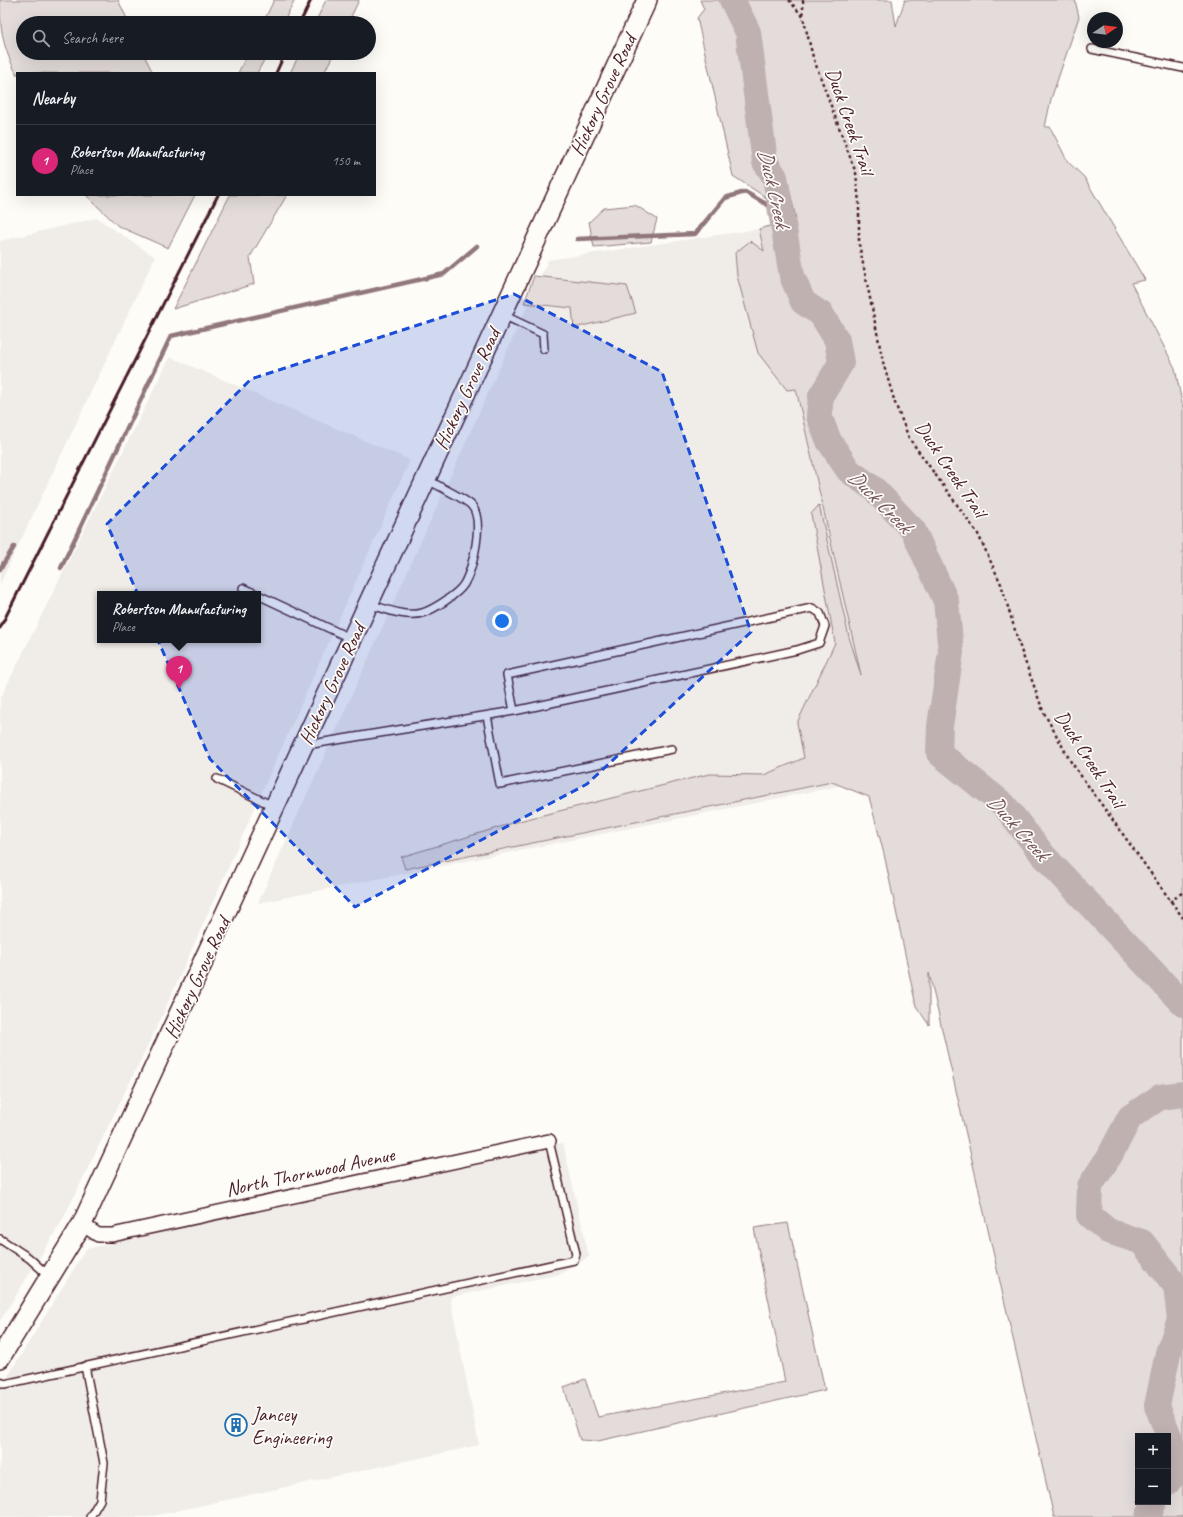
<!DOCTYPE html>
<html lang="en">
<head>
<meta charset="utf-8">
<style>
	:root { --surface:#171b24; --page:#20242c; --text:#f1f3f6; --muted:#9ea1a6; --line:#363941; --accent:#db2777 }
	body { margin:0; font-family:Caveat,sans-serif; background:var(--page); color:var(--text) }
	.controls { position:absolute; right:12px; bottom:12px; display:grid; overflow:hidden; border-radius:0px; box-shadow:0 4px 16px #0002 }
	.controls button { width:36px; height:36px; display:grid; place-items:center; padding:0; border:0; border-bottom:1px solid var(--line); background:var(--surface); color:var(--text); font:20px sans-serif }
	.compass { position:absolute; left:1087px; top:12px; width:36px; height:36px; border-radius:50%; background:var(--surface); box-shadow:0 4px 16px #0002; rotate:77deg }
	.you { position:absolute; left:502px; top:621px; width:14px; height:14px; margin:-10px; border:3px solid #fff; border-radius:50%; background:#1a73e8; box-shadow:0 0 0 6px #1a73e833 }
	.badge { display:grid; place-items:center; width:26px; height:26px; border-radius:50%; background:var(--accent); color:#fff; font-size:13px; font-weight:700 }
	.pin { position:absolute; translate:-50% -33px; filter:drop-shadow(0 1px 2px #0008) }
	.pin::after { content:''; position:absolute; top:21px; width:14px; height:12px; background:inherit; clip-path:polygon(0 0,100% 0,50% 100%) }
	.popup { position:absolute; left:97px; top:591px; width:164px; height:52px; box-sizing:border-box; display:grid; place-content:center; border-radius:0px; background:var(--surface); filter:drop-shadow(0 1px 3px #0005); font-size:13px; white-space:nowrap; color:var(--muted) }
	.popup b { font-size:15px; color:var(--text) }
	.popup::after { content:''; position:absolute; left:50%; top:100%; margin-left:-8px; border:8px solid transparent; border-top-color:var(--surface) }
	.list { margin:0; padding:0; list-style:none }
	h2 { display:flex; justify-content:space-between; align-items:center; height:52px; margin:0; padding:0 16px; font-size:17px }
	h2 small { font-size:13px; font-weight:400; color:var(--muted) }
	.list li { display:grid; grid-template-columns:26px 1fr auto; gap:12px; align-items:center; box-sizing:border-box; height:72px; padding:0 16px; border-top:1px solid var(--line) }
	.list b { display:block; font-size:15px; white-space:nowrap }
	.list p { margin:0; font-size:13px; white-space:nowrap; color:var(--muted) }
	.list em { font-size:13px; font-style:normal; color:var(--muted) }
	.icon { flex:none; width:22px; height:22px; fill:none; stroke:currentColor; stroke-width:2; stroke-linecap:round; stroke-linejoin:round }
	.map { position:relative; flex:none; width:1183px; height:1517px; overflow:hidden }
	.search { position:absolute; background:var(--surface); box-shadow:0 4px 16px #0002; left:16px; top:16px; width:360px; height:44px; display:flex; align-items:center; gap:10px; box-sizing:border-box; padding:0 14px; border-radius:22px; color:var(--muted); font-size:15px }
	.panel { position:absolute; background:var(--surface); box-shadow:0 4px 16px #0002; left:16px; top:72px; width:360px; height:124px; border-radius:0px }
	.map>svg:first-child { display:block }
	.built { fill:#f0ece8; fill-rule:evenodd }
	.green { fill:#e3dcda; stroke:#967e82; fill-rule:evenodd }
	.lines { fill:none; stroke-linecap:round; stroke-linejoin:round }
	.stream { stroke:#91777b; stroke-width:4.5 }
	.river { stroke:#c0b1b1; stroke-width:26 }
	.lane-casing { stroke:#4a1f2b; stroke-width:10 }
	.street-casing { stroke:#4a1f2b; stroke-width:16 }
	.secondary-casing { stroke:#4a1f2b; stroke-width:22 }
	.path { stroke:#4a1f2b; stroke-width:2.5; stroke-dasharray:3 3; stroke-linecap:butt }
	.lane { stroke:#fdfcf7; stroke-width:7 }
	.street { stroke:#fdfcf7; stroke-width:13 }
	.secondary { stroke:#fdfcf7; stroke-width:19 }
	.rail { stroke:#4a1f2b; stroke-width:3 }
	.marked { fill:#1d4ed8; fill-opacity:0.2; stroke:#1d4ed8; stroke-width:3; stroke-dasharray:8 5; stroke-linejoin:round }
	.labels { text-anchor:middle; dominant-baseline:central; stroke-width:3.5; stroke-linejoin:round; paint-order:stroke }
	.street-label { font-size:20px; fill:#4a1f2b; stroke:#fdfcf7 }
	.poi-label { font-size:20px; fill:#4a1f2b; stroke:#fdfcf7; text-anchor:start }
	.water-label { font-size:21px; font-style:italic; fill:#73525a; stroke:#fdfcf7 }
</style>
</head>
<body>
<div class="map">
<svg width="1183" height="1517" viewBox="0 0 1183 1517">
	<rect width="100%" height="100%" fill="#fdfcf7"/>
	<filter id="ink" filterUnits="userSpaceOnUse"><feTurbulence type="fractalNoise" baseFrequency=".025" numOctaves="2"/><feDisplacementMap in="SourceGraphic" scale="8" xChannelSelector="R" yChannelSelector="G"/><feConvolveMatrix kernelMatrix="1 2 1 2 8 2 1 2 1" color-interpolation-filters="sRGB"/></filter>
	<g filter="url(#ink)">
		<path class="built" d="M 97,218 L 155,257 L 0,584 L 0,241 Z
			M 759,229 L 884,777 L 258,903 L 548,260 Z
			M 170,357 L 410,460 L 162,1016 L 62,1221 L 0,1321 L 0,699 ZM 100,594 L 258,594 L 258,640 L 100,640 Z
			M 563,1143 L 589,1257 L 560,1274 L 450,1297 L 479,1445 L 148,1517 L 0,1517 L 0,1389 L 86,1249 Z"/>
		<path class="green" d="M 0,0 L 118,0 L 129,23 L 23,23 L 23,53 L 143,53 L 153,73 L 17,73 L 17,75 C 3,47 0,31 0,0 Z
			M 274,0 L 295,0 L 283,23 L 263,23 Z
			M 326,0 L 359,0 L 348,23 L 315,23 Z
			M 700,0 L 892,0 L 896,26 L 905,0 L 1075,0 L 1079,17 L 1051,99 L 1045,127 L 1050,127 L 1068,162 L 1084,177 L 1145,280 L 1131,283 L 1175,368 L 1183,408 L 1183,1517 L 1054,1517 L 929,973 L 929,1025 L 916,1006 L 884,854 L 869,797 L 832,782 L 405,869 L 401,857 L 523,820 L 709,774 L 764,775 L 804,758 L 797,723 L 835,643 L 811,514 L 819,505 L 849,637 L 861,675 L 796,389 L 787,390 L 758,353 L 737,276 L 735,253 L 750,241 L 764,251 L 759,229 L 796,219 L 789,187 L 753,111 L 759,158 L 785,198 L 773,202 L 733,176 L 697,18 L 704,9 ZM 1138,1436 L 1168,1436 L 1168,1502 L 1138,1502 Z
			M 248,53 L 268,53 L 257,73 L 238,73 Z
			M 300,53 L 334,53 L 324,73 L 290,73 Z
			M 86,195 L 195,195 L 168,248 L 118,226 Z
			M 230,195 L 287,195 L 250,257 L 254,284 L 173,309 Z
			M 635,205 L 657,219 L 651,242 L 594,247 L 589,222 L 604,208 Z
			M 534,276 L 627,286 L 636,313 L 574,328 L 572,308 L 524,303 Z
			M 788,1223 L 825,1390 L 598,1441 L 580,1440 L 564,1387 L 585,1379 L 598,1417 L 785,1382 L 754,1228 Z"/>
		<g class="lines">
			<path class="stream" d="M 577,239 L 695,234 L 725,198 L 745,192 L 782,213
				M 61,568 L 171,336 L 444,274 L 477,246
				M 0,569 L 14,547"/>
			<path class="river" d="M 732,0 L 748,32 L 765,162 L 775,177 L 792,276 L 803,302 L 821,314 L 837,340 L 841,363 L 821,396 L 819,416 L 829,441 L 849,471 L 874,489 L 913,530 L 946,601 L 951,652 L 940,726 L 939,753 L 1004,805 L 1043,855 L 1183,1004
				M 1168,1482 L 1177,1470 L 1173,1446 L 1157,1406 L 1168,1353 L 1180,1320 L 1176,1286 L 1142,1242 L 1108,1231 L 1089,1215 L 1090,1186 L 1110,1155 L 1130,1117 L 1160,1097 L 1183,1094
				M 1148,1517 L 1154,1502"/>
			<g class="lane-casing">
				<path id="lane" d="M 1092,49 L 1183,68
					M 503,315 L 543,334 L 544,349
					M 243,588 L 256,594
					M 258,595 L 352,639
					M 368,604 C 384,608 405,618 422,613 C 433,610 458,594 464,584 C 473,569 485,519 471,505 C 464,498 436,485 426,479
					M 487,716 L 500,784 L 672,749
					M 306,745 L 514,711 L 797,650 L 819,643 L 825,626 L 820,613 L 812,608 L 507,675 L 514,711
					M 217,779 L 273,806
					M 0,1239 L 29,1258 L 49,1276
					M 85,1366 L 104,1463 L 100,1500 L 90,1517
					M 0,1382 L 5,1384 L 574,1260 L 576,1254 L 549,1141"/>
			</g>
			<g class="street-casing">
				<path id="street" d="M 82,1224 L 98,1235 L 112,1235 L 549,1141"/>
			</g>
			<g class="secondary-casing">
				<path id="secondary" d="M 0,1358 L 82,1224 L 647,0"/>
			</g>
			<path class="path" d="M 789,0 L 803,17 L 813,57 L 856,173 L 859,203 L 859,244 L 883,362 L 895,403 L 909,438 L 978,534 L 1001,584 L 1021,650 L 1043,711 L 1071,762 L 1183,918
				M 803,0 L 803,16
				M 1170,902 L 1183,892"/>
			<use href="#lane" class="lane"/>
			<use href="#street" class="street"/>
			<use href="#secondary" class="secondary"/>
			<path class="rail" d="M 300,23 L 311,0
				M 276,73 L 285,53
				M 0,628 L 218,195"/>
		</g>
	</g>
	<path class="marked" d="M 514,294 L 662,372 L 751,632 L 587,784 L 355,907 L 210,759 L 107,524 L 251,379 Z"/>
	<defs>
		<g id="building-ring" transform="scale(1.15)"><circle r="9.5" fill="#fdfcf7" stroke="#1f6fb2" stroke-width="1.5"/><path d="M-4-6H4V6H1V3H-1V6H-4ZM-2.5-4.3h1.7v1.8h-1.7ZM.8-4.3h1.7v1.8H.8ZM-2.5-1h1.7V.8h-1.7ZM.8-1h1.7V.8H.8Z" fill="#1f6fb2"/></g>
	</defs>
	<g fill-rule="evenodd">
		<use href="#building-ring" x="236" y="1425"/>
	</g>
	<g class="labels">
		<g class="street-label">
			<text transform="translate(603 95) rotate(-65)">Hickory Grove Road</text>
			<text transform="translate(850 121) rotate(71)">Duck Creek Trail</text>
			<text transform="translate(467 389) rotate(-65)">Hickory Grove Road</text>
			<text transform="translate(951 469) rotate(56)">Duck Creek Trail</text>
			<text transform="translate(332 684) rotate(-65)">Hickory Grove Road</text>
			<text transform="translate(1090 759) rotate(57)">Duck Creek Trail</text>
			<text transform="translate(197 978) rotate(-65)">Hickory Grove Road</text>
			<text transform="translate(310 1172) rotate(-12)">North Thornwood Avenue</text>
		</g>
		<g class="poi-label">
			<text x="252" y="1414">Jancey<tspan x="252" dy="23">Engineering</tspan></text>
		</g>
		<g class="water-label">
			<text transform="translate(774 188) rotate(77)">Duck Creek</text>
			<text transform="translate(880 501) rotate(45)">Duck Creek</text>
			<text transform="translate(1018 827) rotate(48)">Duck Creek</text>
		</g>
	</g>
</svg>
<div class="controls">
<button>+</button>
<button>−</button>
</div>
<svg class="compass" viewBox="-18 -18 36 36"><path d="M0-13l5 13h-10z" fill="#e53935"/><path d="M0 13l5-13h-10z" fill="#9ea1a6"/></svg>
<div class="you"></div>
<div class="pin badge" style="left:179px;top:689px">1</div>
<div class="popup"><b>Robertson Manufacturing</b>Place</div>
<div class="search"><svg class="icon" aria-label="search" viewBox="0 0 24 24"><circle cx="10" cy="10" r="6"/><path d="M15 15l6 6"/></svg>Search here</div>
<section class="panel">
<h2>Nearby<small></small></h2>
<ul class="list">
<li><span class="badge">1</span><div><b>Robertson Manufacturing</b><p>Place</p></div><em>150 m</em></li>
</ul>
</section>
</div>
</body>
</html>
